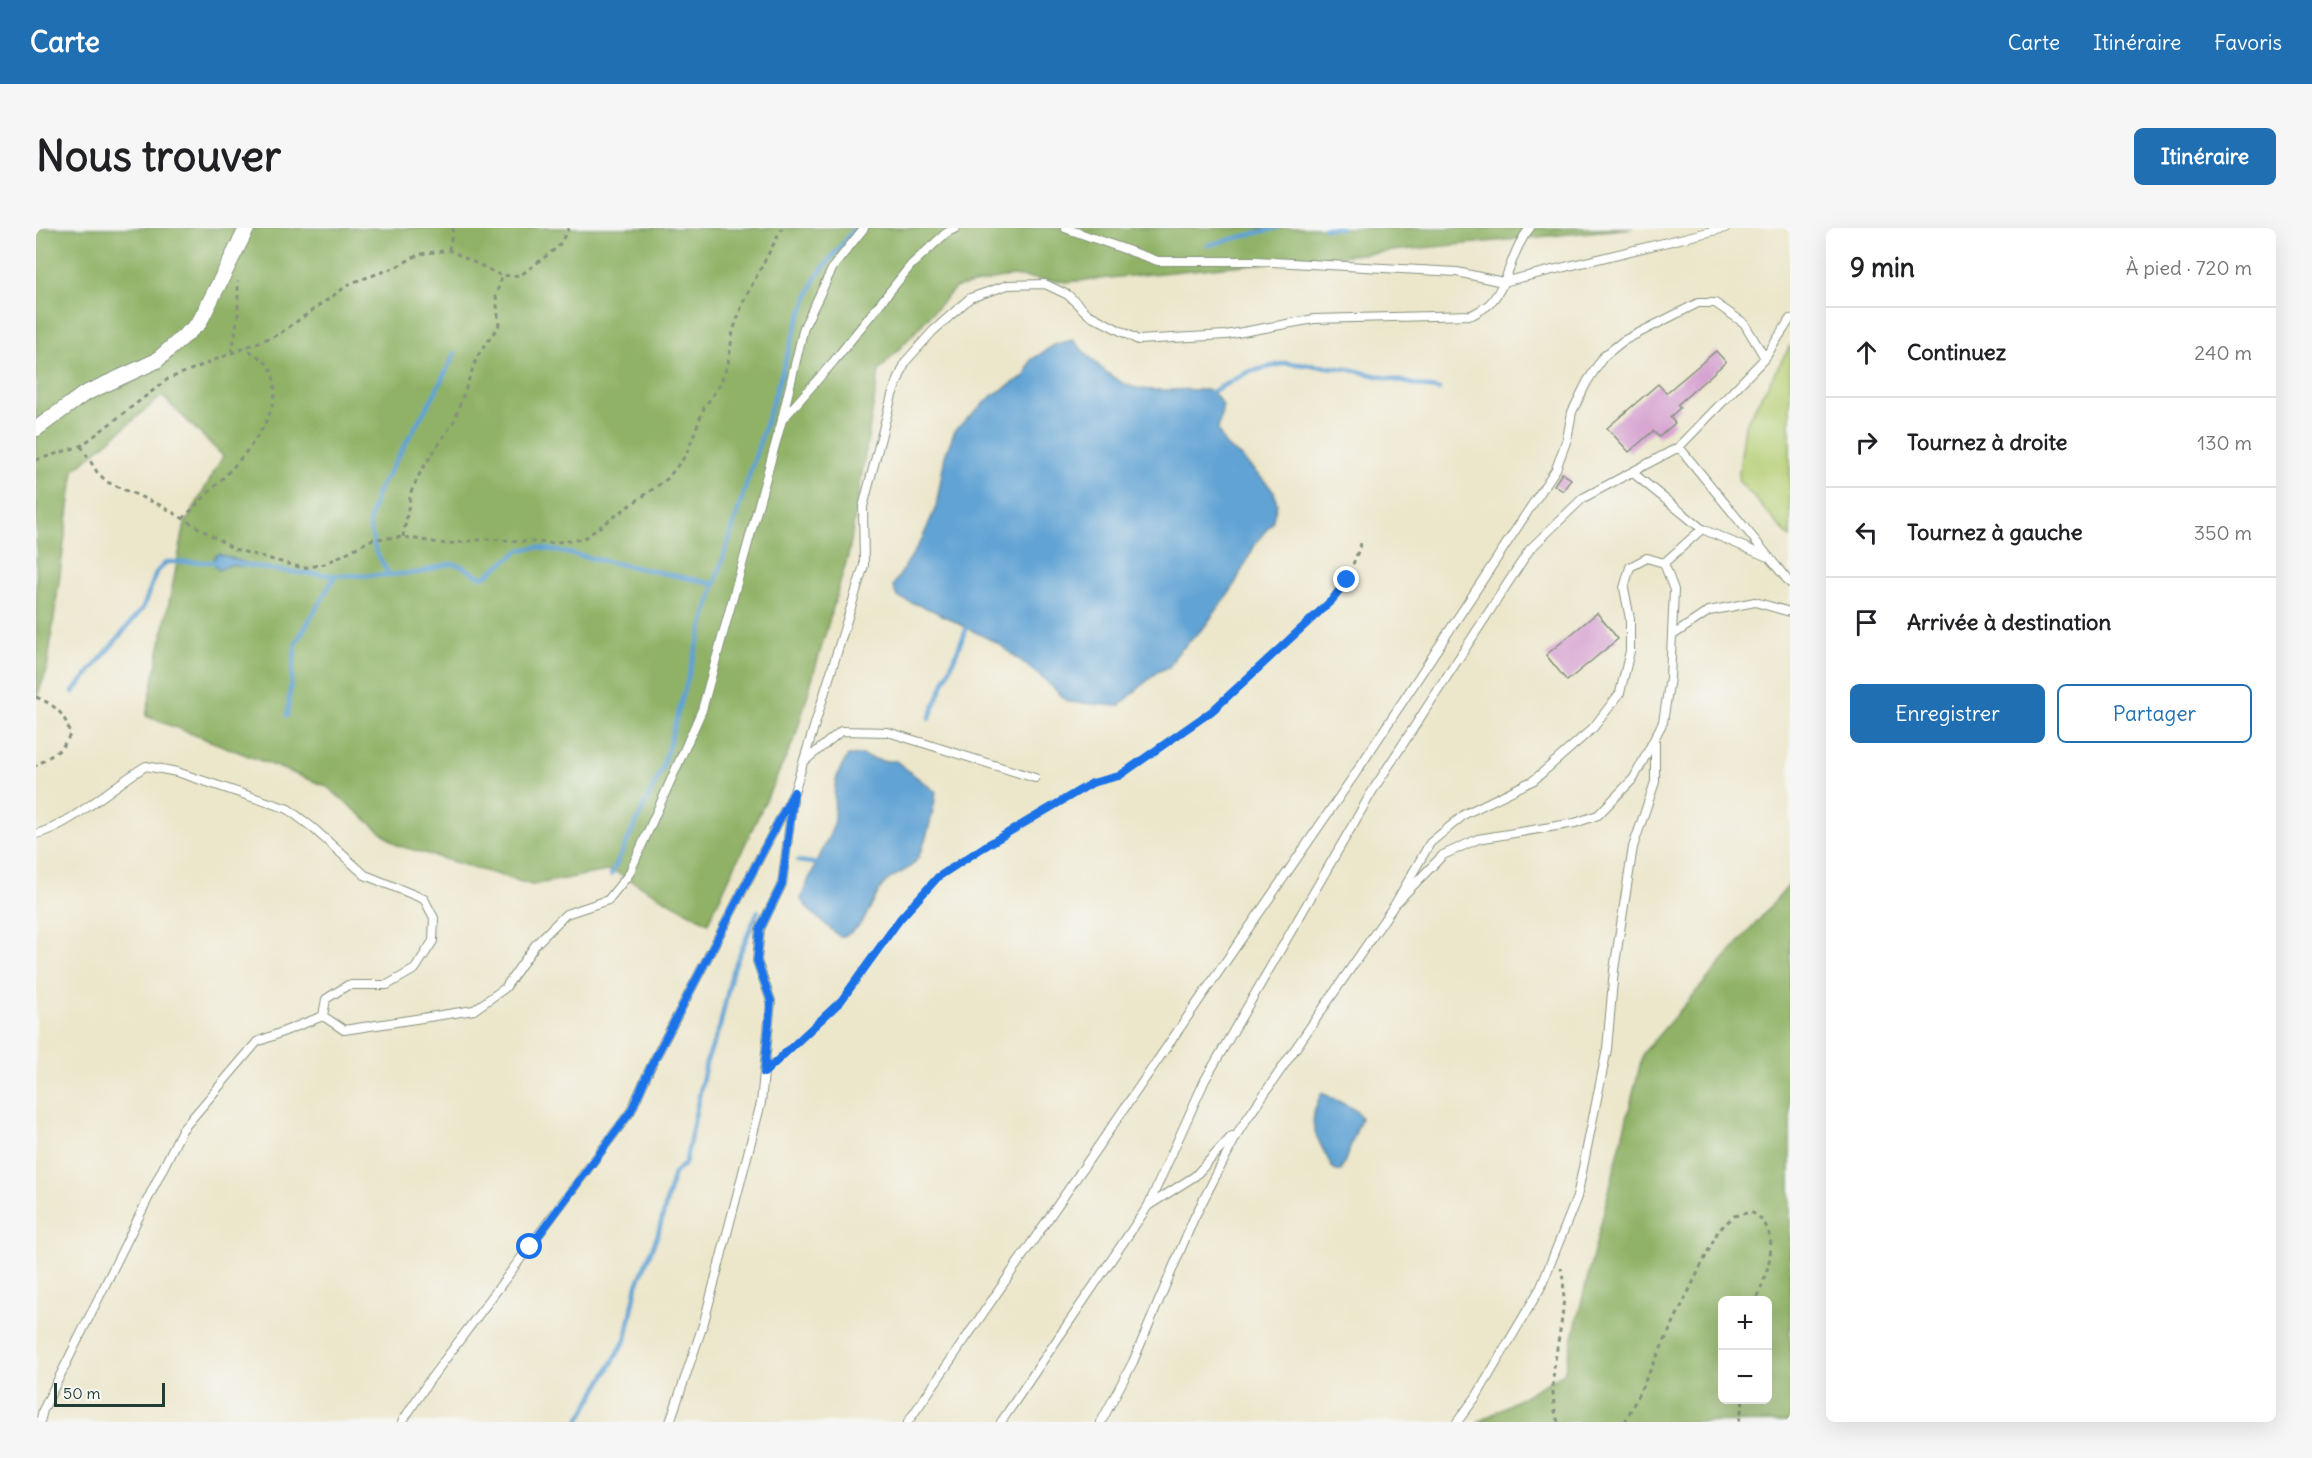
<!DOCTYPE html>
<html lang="fr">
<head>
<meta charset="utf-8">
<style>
	:root { --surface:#fff; --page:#f6f6f6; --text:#202124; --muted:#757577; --line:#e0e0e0; --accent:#1f6fb2 }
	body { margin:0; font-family:Delius,sans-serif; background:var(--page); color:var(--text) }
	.controls { position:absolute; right:18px; bottom:18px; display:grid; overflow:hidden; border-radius:9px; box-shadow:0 6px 24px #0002 }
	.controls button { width:54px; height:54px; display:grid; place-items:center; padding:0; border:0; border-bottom:2px solid var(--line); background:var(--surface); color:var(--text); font:30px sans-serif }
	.scale { position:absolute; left:18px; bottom:15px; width:111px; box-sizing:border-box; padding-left:6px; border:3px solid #1f3d34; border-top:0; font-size:16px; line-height:21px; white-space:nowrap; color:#1f3d34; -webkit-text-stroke:4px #f6f6f2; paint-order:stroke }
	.stop { position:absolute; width:18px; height:18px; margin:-14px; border:4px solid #1a73e8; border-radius:50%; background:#fff }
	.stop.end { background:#1a73e8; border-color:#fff; box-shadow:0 2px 6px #0008 }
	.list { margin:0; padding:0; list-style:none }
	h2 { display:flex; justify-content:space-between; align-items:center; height:78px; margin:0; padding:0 24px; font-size:26px }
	h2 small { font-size:20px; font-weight:400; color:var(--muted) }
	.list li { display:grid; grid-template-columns:39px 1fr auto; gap:18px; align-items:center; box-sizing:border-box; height:90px; padding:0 24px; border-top:2px solid var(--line) }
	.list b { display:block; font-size:22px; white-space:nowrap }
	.list em { font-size:20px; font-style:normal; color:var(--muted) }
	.actions { display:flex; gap:12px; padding:18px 24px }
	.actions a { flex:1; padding:14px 0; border:2px solid var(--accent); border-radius:9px; text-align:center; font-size:21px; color:var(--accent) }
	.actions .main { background:var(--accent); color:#fff }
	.icon { flex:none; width:33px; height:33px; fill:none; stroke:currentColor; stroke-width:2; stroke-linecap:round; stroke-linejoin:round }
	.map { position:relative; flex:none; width:1754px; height:1194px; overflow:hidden; border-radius:9px }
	header { display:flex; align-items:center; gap:36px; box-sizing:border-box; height:84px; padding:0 30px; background:var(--accent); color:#fff }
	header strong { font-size:28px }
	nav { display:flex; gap:33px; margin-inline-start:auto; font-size:21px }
	.intro { display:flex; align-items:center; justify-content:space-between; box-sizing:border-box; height:144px; padding:0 36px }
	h1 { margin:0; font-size:42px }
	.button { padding:15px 27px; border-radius:9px; background:var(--accent); color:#fff; font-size:21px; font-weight:700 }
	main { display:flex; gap:36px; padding:0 36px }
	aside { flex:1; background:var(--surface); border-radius:9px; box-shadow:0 6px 24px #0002 }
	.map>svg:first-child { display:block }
	.green { fill:#b5cf74; stroke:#6a8654; stroke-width:1.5 }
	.forest { fill:#90b266; stroke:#58784d; stroke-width:1.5; fill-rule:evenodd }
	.water { fill:#60a3d4; stroke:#407084; stroke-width:1.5 }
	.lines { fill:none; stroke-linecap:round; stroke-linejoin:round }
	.stream { stroke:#60a3d4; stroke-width:4.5 }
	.building { fill:#d49dcf }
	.lane-casing { stroke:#86927f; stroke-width:10 }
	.street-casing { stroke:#86927f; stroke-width:17 }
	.path { stroke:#86927f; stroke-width:3; stroke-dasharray:4.5 4.5; stroke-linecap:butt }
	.lane { stroke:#fff; stroke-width:8 }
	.street { stroke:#fff; stroke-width:15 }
	.route { stroke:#1a73e8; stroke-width:8 }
</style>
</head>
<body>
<header>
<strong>Carte</strong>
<nav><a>Carte</a><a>Itinéraire</a><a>Favoris</a></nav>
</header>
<div class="intro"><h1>Nous trouver</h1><a class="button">Itinéraire</a></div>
<main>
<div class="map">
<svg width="1754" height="1194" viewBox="0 0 1754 1194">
	<rect width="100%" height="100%" fill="#f6f6f2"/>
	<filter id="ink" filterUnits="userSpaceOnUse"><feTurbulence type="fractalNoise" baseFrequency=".0167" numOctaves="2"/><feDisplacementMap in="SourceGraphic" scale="12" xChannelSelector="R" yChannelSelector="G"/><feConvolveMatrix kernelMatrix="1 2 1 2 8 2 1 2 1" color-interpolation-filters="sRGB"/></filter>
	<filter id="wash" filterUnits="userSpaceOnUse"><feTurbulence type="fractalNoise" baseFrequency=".008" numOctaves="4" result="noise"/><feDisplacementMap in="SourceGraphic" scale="24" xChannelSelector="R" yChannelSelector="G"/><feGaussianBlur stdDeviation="1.35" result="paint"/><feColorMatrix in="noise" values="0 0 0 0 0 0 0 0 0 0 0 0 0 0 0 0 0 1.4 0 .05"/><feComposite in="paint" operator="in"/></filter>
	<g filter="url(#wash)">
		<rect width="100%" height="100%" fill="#ece6ca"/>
		<path class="green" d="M 1754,118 L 1754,310 L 1702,252 L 1709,197 Z"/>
		<path class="forest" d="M 0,0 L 1597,0 L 1031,54 L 976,48 L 919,60 L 843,143 L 813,324 L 759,510 L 672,695 L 576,642 L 496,657 L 361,617 L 290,558 L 110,488 L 149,296 L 187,228 L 126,168 L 38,242 L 11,442 L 0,471 Z
			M 1754,656 L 1754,1194 L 1443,1194 L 1528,1145 L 1607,825 ZM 1686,1072 L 1732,1072 L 1732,1172 L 1686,1172 Z"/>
		<path class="water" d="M 1037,112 C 1054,130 1079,158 1105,161 C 1129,164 1152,159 1176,163 L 1187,177 L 1182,202 L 1189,217 L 1204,228 L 1238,263 L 1241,276 L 1236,295 L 1220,315 L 1196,361 L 1169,398 L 1140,427 L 1133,439 L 1121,444 L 1083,478 L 1032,474 L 1009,452 L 963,416 L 896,382 L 861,369 L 857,358 L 886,311 L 900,279 L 909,228 L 919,202 L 957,167 L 989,148 L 995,132 L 1020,116 Z
			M 183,326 L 210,335 L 208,339 L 194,337 L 182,342 L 177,334 L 179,328 Z
			M 825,527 L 846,533 L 860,533 L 900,564 C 898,581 889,622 878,635 C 870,645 854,647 847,657 C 833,676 830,702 804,709 L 773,682 L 765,671 C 773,647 786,626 795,604 C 801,589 797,573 799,558 C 800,547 806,537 812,528 Z
			M 1286,865 L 1320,882 L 1325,890 L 1305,943 L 1300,943 L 1296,939 C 1281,908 1268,897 1286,865 Z"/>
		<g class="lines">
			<path class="stream" d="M 1288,0 L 1305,0
				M 1172,17 L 1241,0
				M 1172,166 L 1212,144 L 1250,135 L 1312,141 L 1403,162
				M 205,336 C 262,348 321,350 379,345 C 391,344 403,337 415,336 C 428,335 435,347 448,349 L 484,322 L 502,319 L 679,356 L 761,96 L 780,49 L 819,0
				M 353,346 L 340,324 L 333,296 L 341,265 L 399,165 L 419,125
				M 37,464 L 107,380 L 120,345 L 130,334 L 182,334
				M 251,488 L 260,415 L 300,347
				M 893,491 L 932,397
				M 762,633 L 783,636
				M 575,647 L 626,541 L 679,356
				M 542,1194 L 590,1111 L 601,1057 L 622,1006 L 638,945 L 649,936 L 670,835 L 684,798 L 696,744 L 722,683"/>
		</g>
		<g id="blocks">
			<path class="building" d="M 1680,123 L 1690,134 L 1641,177 L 1644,180 L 1634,189 L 1639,195 L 1623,209 L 1617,203 L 1593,224 L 1571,200 L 1622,156 L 1630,165 Z
				M 1526,245 L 1535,251 L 1527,263 L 1518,257 Z
				M 1561,385 L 1582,411 L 1531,453 L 1510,427 Z"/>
		</g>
	</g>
	<g filter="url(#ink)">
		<use href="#blocks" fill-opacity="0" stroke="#86927f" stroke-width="1.5"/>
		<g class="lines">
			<g class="lane-casing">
				<path id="lane" d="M 1029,0 L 1122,33 L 1220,33 L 1421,44 L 1467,54 L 1689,0
					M 746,191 L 768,99 L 797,39 L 828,0
					M 1643,219 L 1754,355
					M 1597,245 L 1666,301 L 1734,330
					M 1628,335 L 1666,301
					M 1637,407 L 1673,383 L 1719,374 L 1754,384
					M 770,532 L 805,503 L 852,504 L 999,550
					M 0,606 C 34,598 78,557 110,538 L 141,544 L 252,581 L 277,600 L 329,647 L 388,671 L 398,690 L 397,713 L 379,741 L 351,757 L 312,757 L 290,771 L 287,788 L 308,802 L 438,782 L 469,760 L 500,716 L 530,686 L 572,672 L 593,646 L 666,482 L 746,192 L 798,133 L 875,37 L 910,5 L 920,0
					M 1112,978 L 1169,852 L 1337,562 L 1494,321 L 1547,270 L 1643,219 L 1729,130 L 1754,91
					M 4,1194 L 7,1182 L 146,902 L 221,814 L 287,788
					M 366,1194 L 393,1153 L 595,883 L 615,838 L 758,564 L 828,337 L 827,279 L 856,167 L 870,133 L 897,103 L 934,70 L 972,57 L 1009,56 L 1032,67 L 1052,86 L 1102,112 L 1190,107 L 1278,91 L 1436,87 C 1443,83 1452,79 1456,73 C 1474,52 1475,22 1494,0
					M 634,1194 L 668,1094 L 725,875 L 735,773 L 721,733 L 724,701 L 746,656 L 757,571
					M 872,1194 L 1317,549 L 1492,283 L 1520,241 L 1531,211 L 1536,184 L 1551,154 L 1567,129 L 1587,113 L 1662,75 L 1679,75 L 1708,95 L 1729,130
					M 965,1194 L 1112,978 L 1159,948 L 1196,908
					M 1065,1194 L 1097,1134 L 1158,990 L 1204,901 L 1359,676 L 1394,615 L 1429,586 L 1498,552 L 1557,500 L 1584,465 L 1594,423 L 1594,391 L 1588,360 L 1594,339 L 1611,330 L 1628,335 L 1638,362 L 1634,450 L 1627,494 L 1598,550 L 1562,587 L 1539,595 L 1442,611 L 1407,627 L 1359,676
					M 1421,1194 L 1440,1169 L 1505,1059 L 1541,969 L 1571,821 L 1578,742 L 1597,619 L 1619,554 L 1619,515"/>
			</g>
			<g class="street-casing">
				<path id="street" d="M 0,201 L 48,166 L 120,133 L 163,95 L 211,0"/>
			</g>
			<path class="path" d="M 413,22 L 417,0
				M 196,125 L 202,87 L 202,53
				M 45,218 L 61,244 L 71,254 L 126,278 L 198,321 L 267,340 L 289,336 L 337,311 L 367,309 L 410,316 L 451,311 L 514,315 L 547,311 L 631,251 L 650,227 L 668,180 L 684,156 L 692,136 L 697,103 L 708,72 L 746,0
				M 0,232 L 45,218 L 132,151 L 243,106 L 315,55 L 358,40 L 384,26 L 413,22 L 466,48 L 485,47 L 522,19 L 533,0
				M 147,291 C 177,257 254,197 236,144 C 232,133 219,127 209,120
				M 367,309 L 375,264 L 385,243 L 418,193 L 441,129 L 463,97 L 460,68 L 466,48
				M 0,469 C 19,477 30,486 34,507 L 25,521 L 0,538
				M 740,834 L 805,773 L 864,691 L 902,649 L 947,619 L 1056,555 L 1083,548 L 1176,484 L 1296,372 L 1311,352 L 1326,313
				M 1522,1194 C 1505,1142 1537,1091 1525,1040
				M 1589,1194 L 1682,1003 L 1698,988 L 1715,984 C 1749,1003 1731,1042 1721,1072
				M 1703,1194 L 1707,1172"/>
			<use href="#lane" class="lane"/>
			<use href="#street" class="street"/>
		</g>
	</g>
	<g class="lines" filter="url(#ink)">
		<path class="route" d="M 494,1019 L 595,883 L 615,838 L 758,564 L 746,656 L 724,701 L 721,733 L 735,773 L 728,845 L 805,773 L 864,691 L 902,649 L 948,619 L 1056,555 L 1083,548 L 1176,483 L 1296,372 L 1311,352"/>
	</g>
</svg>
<div class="controls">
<button>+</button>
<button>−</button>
</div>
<div class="scale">50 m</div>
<div class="stop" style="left:494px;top:1019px"></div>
<div class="stop end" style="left:1311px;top:352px"></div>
</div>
<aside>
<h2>9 min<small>À pied · 720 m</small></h2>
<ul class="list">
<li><svg class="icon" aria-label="ahead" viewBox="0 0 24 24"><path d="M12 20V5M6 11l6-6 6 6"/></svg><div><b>Continuez</b></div><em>240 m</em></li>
<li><svg class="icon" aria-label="right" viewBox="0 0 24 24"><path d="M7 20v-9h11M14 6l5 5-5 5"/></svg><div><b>Tournez à droite</b></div><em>130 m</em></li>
<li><svg class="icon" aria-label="left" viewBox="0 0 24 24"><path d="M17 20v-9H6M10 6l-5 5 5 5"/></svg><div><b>Tournez à gauche</b></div><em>350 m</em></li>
<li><svg class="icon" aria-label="arrive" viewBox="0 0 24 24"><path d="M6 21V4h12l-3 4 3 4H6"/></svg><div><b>Arrivée à destination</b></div></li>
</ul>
<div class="actions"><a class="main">Enregistrer</a><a>Partager</a></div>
</aside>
</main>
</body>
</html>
